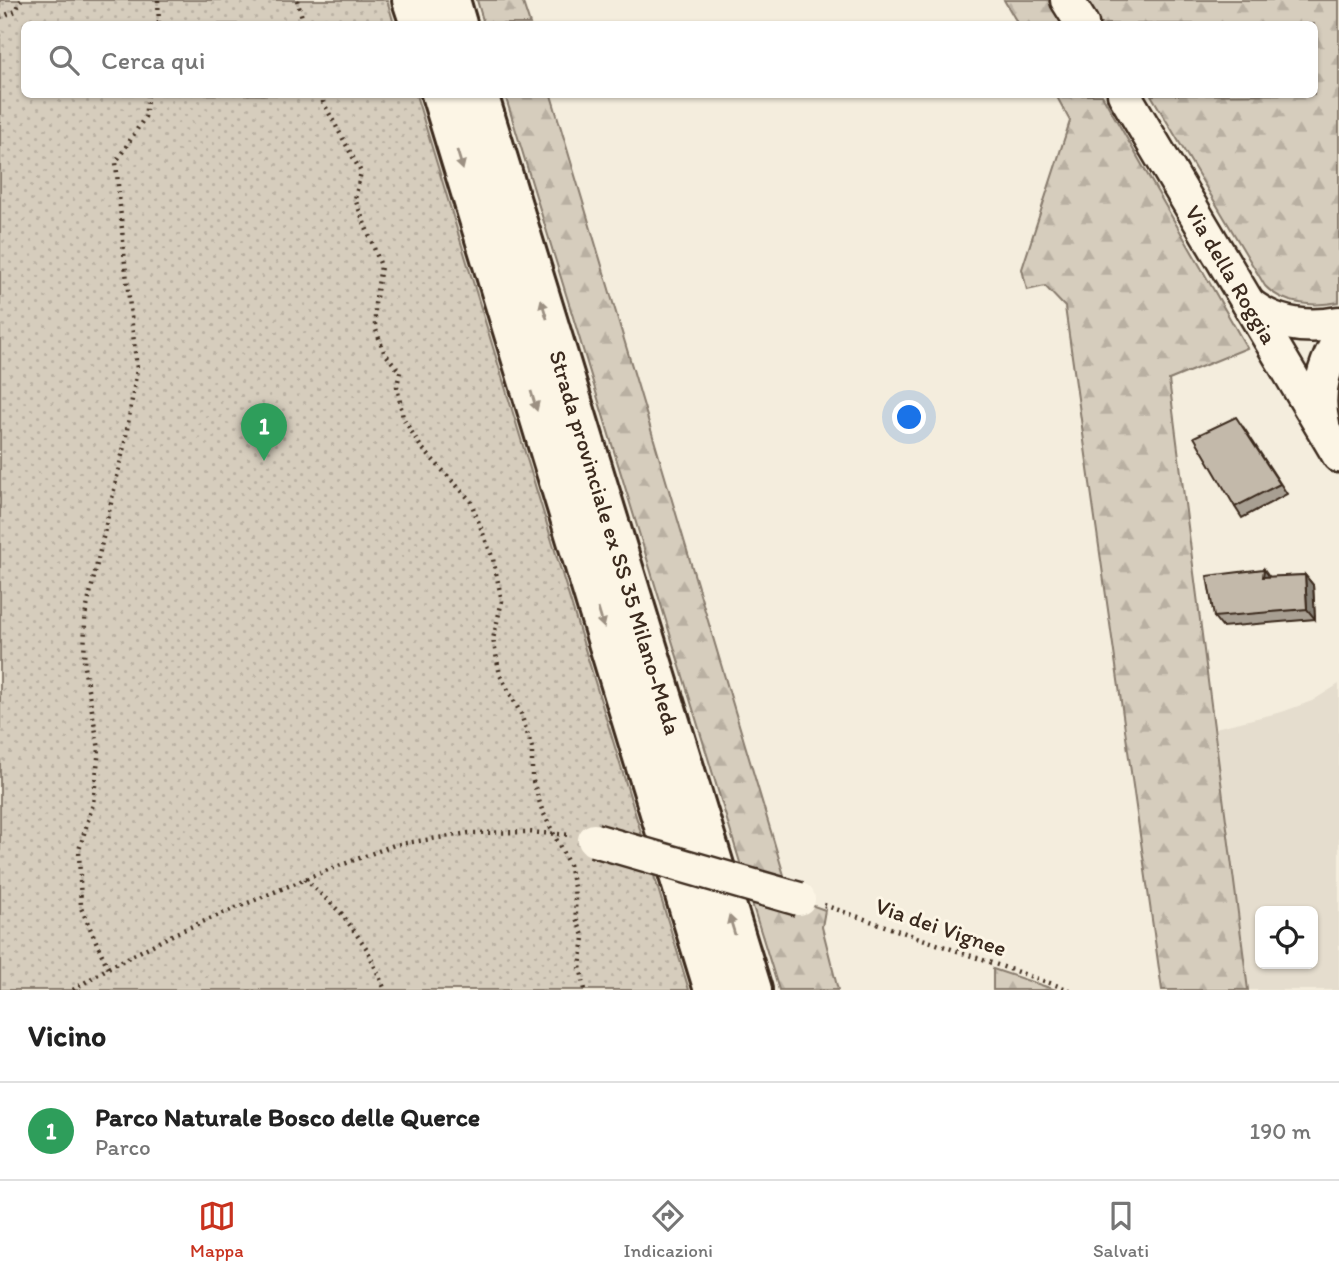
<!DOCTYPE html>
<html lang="it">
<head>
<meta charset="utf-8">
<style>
	:root { --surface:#fff; --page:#f2f2f2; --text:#222; --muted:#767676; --line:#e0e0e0; --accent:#c8321e }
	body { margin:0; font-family:Itim,sans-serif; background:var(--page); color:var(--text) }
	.controls { position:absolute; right:21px; bottom:21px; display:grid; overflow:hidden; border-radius:10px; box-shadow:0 2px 5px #0004 }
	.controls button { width:63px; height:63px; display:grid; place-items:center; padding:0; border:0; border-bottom:2px solid var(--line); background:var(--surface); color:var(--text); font:35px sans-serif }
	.you { position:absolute; left:910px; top:418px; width:24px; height:24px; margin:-18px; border:5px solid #fff; border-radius:50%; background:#1a73e8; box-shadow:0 0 0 10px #1a73e833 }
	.badge { display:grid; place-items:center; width:46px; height:46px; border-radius:50%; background:var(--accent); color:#fff; font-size:23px; font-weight:700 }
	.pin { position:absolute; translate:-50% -58px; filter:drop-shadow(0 2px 4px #0008) }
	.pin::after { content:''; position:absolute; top:37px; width:24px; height:21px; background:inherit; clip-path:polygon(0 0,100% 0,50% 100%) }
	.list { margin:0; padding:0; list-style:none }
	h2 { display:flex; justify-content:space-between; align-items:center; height:91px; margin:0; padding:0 28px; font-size:30px }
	h2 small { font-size:23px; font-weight:400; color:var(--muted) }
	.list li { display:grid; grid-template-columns:46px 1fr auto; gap:21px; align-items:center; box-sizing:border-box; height:98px; padding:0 28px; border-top:2px solid var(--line) }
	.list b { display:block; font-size:26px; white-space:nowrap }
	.list p { margin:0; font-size:23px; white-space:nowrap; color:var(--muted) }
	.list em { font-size:23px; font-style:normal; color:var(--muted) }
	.icon { flex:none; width:38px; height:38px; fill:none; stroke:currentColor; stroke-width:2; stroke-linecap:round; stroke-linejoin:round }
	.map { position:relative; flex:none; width:1339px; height:990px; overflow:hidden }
	.search { position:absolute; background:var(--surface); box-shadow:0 2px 5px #0004; left:21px; right:21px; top:21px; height:77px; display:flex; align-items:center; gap:18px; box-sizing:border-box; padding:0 24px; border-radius:10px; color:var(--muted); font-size:26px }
	.sheet { height:189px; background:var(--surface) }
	nav { display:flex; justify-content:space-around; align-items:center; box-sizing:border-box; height:98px; border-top:2px solid var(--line); background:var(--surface); font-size:19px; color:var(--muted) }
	nav a { display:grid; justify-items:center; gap:4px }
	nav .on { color:var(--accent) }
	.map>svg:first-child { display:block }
	.built { fill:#e5ddce; fill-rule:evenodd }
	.forest { fill:url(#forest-firs); stroke:#887c6e; stroke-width:2 }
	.park { fill:url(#park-dots); stroke:#887c6e; stroke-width:2 }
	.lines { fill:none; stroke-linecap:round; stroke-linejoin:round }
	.minor-casing { stroke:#3b2a1e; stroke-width:37 }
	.highway-casing { stroke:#3b2a1e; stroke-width:44 }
	.path { stroke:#3b2a1e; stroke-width:4.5; stroke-dasharray:2 5; stroke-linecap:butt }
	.minor { stroke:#fcf5e5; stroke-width:32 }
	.highway { stroke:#fcf5e5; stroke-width:38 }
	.minor-bridge-casing { stroke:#3b2a1e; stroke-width:37; stroke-linecap:butt }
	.minor-bridge { stroke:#fcf5e5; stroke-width:32 }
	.wall { fill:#a89f92; stroke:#3b2a1e; stroke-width:2 }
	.shaded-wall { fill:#888277; stroke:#3b2a1e; stroke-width:2 }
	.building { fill:#c3b9aa; stroke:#3b2a1e; stroke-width:2 }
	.oneway { fill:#9c9082 }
	.labels { text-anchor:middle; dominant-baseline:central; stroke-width:6; stroke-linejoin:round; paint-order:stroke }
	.street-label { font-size:23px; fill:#3b2a1e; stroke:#fcf5e5 }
</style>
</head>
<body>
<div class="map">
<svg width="1339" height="990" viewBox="0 0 1339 990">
	<defs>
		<pattern id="forest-firs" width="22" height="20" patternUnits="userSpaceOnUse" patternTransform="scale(1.75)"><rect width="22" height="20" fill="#d6cdbd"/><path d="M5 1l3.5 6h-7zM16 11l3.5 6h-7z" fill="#b9b0a2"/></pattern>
		<pattern id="park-dots" width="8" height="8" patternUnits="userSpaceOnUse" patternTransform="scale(1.75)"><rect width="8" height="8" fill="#d6cdbd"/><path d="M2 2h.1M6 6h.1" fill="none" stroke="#b9b0a2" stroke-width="1.8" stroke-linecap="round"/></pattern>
	</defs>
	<rect width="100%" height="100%" fill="#f4eddd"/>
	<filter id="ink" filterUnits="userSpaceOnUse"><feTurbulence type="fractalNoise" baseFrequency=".0143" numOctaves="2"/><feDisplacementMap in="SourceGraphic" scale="14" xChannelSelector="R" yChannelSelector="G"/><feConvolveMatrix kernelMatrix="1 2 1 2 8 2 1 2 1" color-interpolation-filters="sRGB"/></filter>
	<g filter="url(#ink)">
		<path class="built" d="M 1339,684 L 1339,990 L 1248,990 L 1215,728 L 1282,712 L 1312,701 ZM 1260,911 L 1313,911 L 1313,964 L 1260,964 Z"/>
		<path class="forest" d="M 477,0 L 522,0 L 530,24 L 484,24 Z
			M 1004,0 L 1048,0 L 1062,24 L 1018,24 Z
			M 1084,0 L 1339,0 L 1339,302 C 1314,307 1283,305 1265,286 L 1151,95 L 1314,94 L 1314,24 L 1098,24 Z
			M 505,95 L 551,95 L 786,882 L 742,869 Z
			M 1056,95 L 1102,95 L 1247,348 L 1169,380 L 1248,990 L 1162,990 L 1065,307 L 1045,286 L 1027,290 L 1022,269 L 1070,121 Z
			M 751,900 L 811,905 L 825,910 L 822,927 L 838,990 L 779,990 Z
			M 993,969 L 1056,990 L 993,990 Z"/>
		<path class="park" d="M 0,0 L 387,0 L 394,24 L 24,24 L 24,94 L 416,95 L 689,990 L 0,990 Z"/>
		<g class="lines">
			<g class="minor-casing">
				<g id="minor">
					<path d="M 1067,0 L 1082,24"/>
					<path id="s1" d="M 1124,94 L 1339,456"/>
					<path d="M 1249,304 C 1275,325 1306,329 1339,323"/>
					<path d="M 1323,425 C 1316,395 1323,366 1339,340"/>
				</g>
			</g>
			<g class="highway-casing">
				<g id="highway">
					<path d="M 412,0 L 420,24"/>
					<path d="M 450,0 L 457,24"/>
					<path d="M 441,94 L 714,990"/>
					<path id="s2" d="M 478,94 L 752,990"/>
				</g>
			</g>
			<path class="path" d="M 158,0 L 159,24
				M 297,0 L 304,24
				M 0,17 L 16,11 L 21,0
				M 323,94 L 323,102 L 361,172 L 355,199 L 381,266 L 375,304 L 375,327 L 384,352 L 400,372 L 397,386 L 403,418 L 421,447 L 470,500 L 493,559 L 502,601 L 493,639 L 500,675 L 521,714 L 532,748 L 532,778 L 542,810 L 569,865 L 574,887 L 576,918 L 584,938 L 580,966 L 585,990
				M 305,879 L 342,914 L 367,949 L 385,990
				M 824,905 L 1070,990
				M 108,968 L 81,908 L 79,850 L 93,804 L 99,749 L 84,667 L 85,616 L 125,442 L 137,369 L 125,263 L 116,162 L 145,117 L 148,94
				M 73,990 L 108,968 L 176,933 L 315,875 L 394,845 L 469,833 L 527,832 L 572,835"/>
			<use href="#minor" class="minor"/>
			<use href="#highway" class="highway"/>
			<g class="minor-bridge-casing">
				<path id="minor-bridge" d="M 594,840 L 799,899"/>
			</g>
			<use href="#minor-bridge" class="minor-bridge"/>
		</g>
		<path class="wall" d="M 1244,428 L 1287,494 L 1242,518 L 1235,507 Z
			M 1305,575 L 1313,585 L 1315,619 L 1222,627 L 1214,617 L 1269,577 Z"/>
		<path class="shaded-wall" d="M 1264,569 L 1271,579 L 1263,577 Z
			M 1305,575 L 1313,585 L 1315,619 L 1307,609 Z"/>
		<path class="building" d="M 1236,417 L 1280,484 L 1235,507 L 1194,437 Z
			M 1264,569 L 1263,577 L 1305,575 L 1307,609 L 1214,617 L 1207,576 Z"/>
		<defs><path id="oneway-solid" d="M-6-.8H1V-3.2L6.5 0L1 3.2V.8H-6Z" transform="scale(1.75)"/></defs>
		<g class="oneway">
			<use href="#oneway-solid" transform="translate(460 160) rotate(73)"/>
			<use href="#oneway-solid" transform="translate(544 309) rotate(-107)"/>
			<use href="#oneway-solid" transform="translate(534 401) rotate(73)"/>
			<use href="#oneway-solid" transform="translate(601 618) rotate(73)"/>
			<use href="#oneway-solid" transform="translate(732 925) rotate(-107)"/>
		</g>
	</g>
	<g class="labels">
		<g class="street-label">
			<text stroke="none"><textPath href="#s1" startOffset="210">Via della Roggia</textPath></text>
			<text stroke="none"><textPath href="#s2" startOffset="469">Strada provinciale ex SS 35 Milano-Meda</textPath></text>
			<text transform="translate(941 927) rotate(19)">Via dei Vignee</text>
		</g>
	</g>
</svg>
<div class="controls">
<button><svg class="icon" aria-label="locate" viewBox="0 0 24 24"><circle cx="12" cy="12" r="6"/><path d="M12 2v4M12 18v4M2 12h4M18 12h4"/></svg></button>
</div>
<div class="you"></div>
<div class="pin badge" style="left:264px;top:461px;background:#2e9e5b">1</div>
<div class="search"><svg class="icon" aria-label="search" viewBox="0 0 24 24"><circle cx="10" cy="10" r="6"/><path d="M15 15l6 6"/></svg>Cerca qui</div>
</div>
<section class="sheet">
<h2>Vicino<small></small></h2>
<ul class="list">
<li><span class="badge" style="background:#2e9e5b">1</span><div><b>Parco Naturale Bosco delle Querce</b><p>Parco</p></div><em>190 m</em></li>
</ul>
</section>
<nav>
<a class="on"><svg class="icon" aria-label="map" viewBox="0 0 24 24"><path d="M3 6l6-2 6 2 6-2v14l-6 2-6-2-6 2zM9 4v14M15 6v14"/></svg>Mappa</a>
<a><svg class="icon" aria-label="directions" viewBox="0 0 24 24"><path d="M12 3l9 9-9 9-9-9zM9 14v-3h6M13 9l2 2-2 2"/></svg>Indicazioni</a>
<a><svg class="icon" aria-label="saved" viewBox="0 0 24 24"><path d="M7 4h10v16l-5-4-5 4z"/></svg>Salvati</a>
</nav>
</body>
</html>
